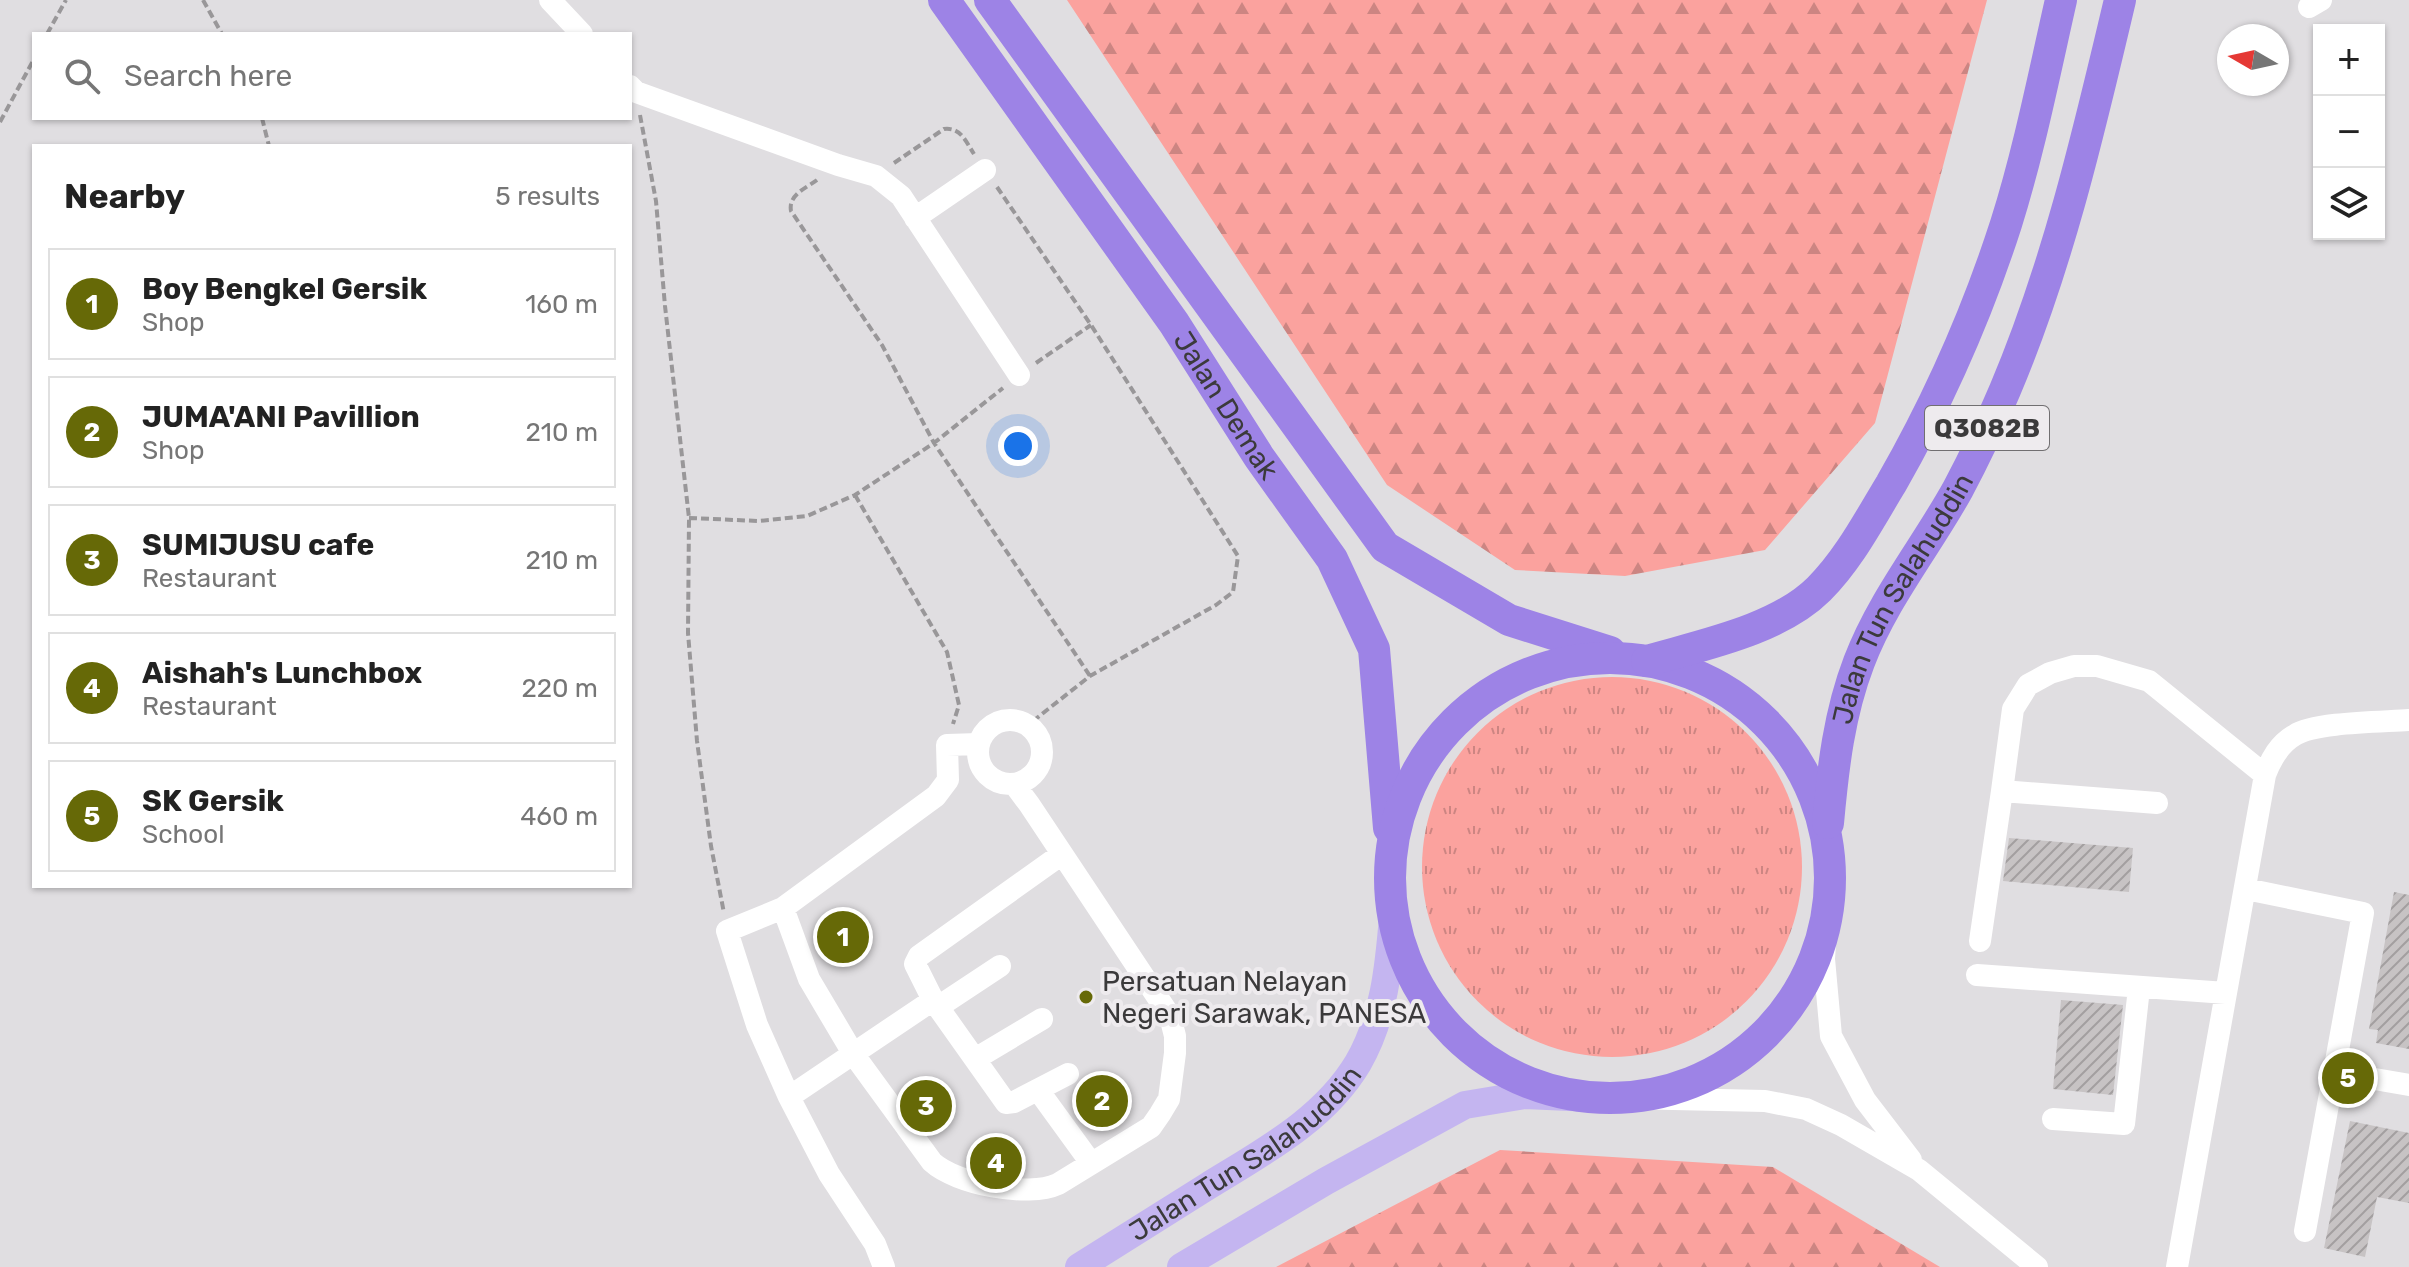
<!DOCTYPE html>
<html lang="en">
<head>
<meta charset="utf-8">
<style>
	:root { --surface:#fff; --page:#f2f2f2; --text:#222; --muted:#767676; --line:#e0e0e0; --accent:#666907 }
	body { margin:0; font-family:Rubik,sans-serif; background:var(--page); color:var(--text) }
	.controls { position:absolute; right:24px; top:24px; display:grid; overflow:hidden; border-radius:0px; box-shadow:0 2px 6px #0004 }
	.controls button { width:72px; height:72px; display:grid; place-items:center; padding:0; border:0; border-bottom:2px solid var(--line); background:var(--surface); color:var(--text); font:40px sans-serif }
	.compass { position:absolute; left:2217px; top:24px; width:72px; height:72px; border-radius:50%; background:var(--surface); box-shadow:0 2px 6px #0004; rotate:279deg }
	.you { position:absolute; left:1018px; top:446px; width:28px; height:28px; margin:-20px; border:6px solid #fff; border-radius:50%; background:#1a73e8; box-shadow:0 0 0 12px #1a73e833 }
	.badge { display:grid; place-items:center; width:52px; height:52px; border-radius:50%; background:var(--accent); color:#fff; font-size:26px; font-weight:700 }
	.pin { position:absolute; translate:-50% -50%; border:4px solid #fff; box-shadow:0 2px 8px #0006 }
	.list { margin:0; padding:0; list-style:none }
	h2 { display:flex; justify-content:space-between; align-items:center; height:104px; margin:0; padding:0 32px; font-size:34px }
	h2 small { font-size:26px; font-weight:400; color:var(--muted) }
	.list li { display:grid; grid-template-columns:52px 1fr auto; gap:24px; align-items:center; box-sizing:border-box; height:112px; margin:0 16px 16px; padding:0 16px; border:2px solid var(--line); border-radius:0px }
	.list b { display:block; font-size:30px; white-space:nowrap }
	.list p { margin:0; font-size:26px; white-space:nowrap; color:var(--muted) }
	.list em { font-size:26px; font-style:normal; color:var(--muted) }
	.icon { flex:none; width:44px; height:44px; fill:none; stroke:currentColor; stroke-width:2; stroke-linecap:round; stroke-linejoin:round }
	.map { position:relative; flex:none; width:2409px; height:1267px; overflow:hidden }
	.search { position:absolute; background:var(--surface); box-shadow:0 2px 6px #0004; left:32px; top:32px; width:600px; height:88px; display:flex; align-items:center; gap:20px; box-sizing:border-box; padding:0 28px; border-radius:0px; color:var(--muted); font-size:30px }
	.panel { position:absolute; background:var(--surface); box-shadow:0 2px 6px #0004; left:32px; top:144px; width:600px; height:744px; border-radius:0px }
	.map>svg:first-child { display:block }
	.grass { fill:url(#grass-tufts) }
	.forest { fill:url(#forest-firs) }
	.building { fill:url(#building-hatch) }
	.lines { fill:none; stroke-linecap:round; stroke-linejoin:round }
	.path { stroke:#999799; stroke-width:4; stroke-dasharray:8 4; stroke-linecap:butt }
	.minor { stroke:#fff; stroke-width:22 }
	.major { stroke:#c4b5f0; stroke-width:28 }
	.highway { stroke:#9d83e6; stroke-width:32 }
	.poi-dot { fill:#666907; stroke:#eeebee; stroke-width:3 }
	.labels { text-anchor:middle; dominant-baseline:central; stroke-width:8; stroke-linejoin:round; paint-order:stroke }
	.shield { fill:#eeebee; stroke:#716f71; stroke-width:2 }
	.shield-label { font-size:26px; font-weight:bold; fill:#3b3a3b }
	.street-label { font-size:28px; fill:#3b3a3b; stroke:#eeebee }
	.poi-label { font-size:28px; fill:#3b3a3b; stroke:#eeebee; text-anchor:start }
</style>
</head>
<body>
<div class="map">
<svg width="2409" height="1267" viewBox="0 0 2409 1267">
	<defs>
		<pattern id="grass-tufts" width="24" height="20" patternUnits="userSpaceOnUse" patternTransform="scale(2)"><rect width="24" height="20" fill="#fba29e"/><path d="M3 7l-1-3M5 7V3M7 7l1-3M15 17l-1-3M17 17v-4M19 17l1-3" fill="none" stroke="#cc8582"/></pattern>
		<pattern id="forest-firs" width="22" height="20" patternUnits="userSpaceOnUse" patternTransform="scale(2)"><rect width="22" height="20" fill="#fba29e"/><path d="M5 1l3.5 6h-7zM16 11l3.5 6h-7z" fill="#cc8582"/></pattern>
		<pattern id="building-hatch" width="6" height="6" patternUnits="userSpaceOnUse" patternTransform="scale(2)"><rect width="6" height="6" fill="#c7c3c4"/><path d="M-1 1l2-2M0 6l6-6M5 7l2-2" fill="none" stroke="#a39fa0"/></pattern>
	</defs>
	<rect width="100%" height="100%" fill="#e0dee1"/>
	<path class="grass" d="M1422 867a190 190 0 1 1 380 0a190 190 0 1 1-380 0Z"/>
	<path class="forest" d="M 1067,0 L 1987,0 L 1875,423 L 1765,550 L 1625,576 L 1515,570 L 1387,485 Z
		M 1500,1150 L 1773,1167 L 1940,1267 L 1276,1267 Z"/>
	<path class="building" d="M 2009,838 L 2133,848 L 2129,892 L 2003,881 Z
		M 2394,892 L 2409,895 L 2409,1049 L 2376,1043 L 2378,1030 L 2369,1029 Z
		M 2061,1000 L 2123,1005 L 2113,1095 L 2053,1089 Z
		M 2350,1121 L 2409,1133 L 2409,1203 L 2377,1197 L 2365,1257 L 2324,1248 Z"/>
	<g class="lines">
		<path class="path" d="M 203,0 L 222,34
			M 47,34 L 66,0
			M 640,115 L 656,201 L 665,306 L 689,518 L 688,633 L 697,741 L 711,846 L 724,913
			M 262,118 L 269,146
			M 0,122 L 34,59
			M 894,163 L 944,129 C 961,127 966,142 974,154
			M 817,180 C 806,188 788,195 791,211 L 882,345 L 934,443 L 1090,676
			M 997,187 L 1091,325 L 1238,556 L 1233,592 L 1216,605 L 1090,676 L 1028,725
			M 1036,363 L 1091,325
			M 855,495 L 947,652 L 959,705 L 953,724
			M 689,518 L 759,521 L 807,516 L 855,495 L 934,443 L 1003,388"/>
		<path class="minor" d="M 550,0 L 582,34
			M 2309,7 L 2321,0
			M 630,86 L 636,92 L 838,165 L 876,176 L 901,196 L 1019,375
			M 915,218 L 985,170
			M978 752a32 32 0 1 1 64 0a32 32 0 1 1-64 0Z
			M 2002,791 L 2013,709 L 2028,685 L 2050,673 L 2074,666 L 2097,666 L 2149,681 L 2265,775
			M 1062,854 L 919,956 L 915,964 L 933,1000 L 1006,1103 L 1014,1102 L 1068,1074
			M 2246,889 L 2363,913 L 2305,1231
			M 1828,895 L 1824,959 L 1831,1036 L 1865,1100 L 1911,1160
			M 783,908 L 809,979 L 854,1055 L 932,1162 C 956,1184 1028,1198 1058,1184 L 1151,1127 L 1160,1114 L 1169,1099 L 1175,1053 L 1175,1036 L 1170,1016 L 1029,804 L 1014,784
			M 1980,941 L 2002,791 L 2157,803
			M 1977,975 L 2226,993
			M 938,1007 L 1000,966
			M 975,1059 L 1042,1019
			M 2334,1072 L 2409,1085
			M 1038,1090 L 1091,1163
			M 789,1097 L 933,1000
			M 1627,1098 L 1765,1101 L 1806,1109 L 1841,1125 L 1919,1170 L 2037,1267
			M 2053,1119 L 2124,1124 L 2139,988
			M 884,1267 L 875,1244 L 829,1174 L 789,1097 L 757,1025 L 727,931 L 783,908 L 936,796 L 948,780 L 947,745 L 979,744
			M 2177,1267 L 2265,775 C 2271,759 2279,744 2295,735 C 2314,722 2384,722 2409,720"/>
		<g class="major">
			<path id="s1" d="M 1079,1267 C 1122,1240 1165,1213 1208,1186 C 1263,1152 1324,1120 1358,1063 C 1384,1018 1389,967 1393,916"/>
			<path d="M 1181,1267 L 1326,1181 L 1465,1105 L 1525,1095 L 1592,1098"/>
		</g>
		<g class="highway">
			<path id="s2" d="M 944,0 L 1174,323 L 1259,457 L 1332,559 L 1374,649 L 1389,828"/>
			<path d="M 990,0 L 1385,547 L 1509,620 L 1610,652"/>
			<circle cx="1610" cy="878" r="220"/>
			<path d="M 1647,661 C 1702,645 1778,630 1819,589 C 1849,559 1869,520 1891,484 C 1938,402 1977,314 2006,224 C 2029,151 2044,75 2061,0"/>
			<path id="s3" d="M 1828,823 C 1833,768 1839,714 1859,662 C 1883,599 1926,547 1958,489 C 1975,457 1991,423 2005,390 C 2058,265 2089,131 2120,0"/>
		</g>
	</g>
	<circle class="poi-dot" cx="1086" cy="997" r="8"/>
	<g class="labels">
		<rect class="shield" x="1925" y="406" width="124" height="44" rx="6"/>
		<g class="shield-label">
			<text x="1987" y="428">Q3082B</text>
		</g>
		<g class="street-label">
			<text stroke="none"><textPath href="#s2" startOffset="494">Jalan Demak</textPath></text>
			<text stroke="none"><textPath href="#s3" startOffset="240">Jalan Tun Salahuddin</textPath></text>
			<text stroke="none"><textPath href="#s1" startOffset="202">Jalan Tun Salahuddin</textPath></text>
		</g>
		<g class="poi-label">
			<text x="1102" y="981">Persatuan Nelayan<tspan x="1102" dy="32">Negeri Sarawak, PANESA</tspan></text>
		</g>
	</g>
</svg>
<div class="controls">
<button>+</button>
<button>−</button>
<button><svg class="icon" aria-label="layers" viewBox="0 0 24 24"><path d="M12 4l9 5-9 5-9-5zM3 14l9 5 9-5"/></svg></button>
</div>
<svg class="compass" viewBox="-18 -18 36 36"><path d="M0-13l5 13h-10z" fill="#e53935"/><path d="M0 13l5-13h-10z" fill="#767676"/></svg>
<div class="you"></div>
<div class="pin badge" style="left:843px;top:937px">1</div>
<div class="pin badge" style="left:1102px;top:1101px">2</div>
<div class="pin badge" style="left:926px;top:1106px">3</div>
<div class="pin badge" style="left:996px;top:1163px">4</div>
<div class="pin badge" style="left:2348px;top:1078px">5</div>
<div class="search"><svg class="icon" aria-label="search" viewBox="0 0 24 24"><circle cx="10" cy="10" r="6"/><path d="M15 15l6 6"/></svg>Search here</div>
<section class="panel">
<h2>Nearby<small>5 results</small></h2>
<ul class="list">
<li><span class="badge">1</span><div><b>Boy Bengkel Gersik</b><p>Shop</p></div><em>160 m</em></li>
<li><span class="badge">2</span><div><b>JUMA'ANI Pavillion</b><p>Shop</p></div><em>210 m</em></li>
<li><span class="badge">3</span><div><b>SUMIJUSU cafe</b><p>Restaurant</p></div><em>210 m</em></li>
<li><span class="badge">4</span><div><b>Aishah's Lunchbox</b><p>Restaurant</p></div><em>220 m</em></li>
<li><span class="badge">5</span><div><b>SK Gersik</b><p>School</p></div><em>460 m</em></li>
</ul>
</section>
</div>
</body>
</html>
